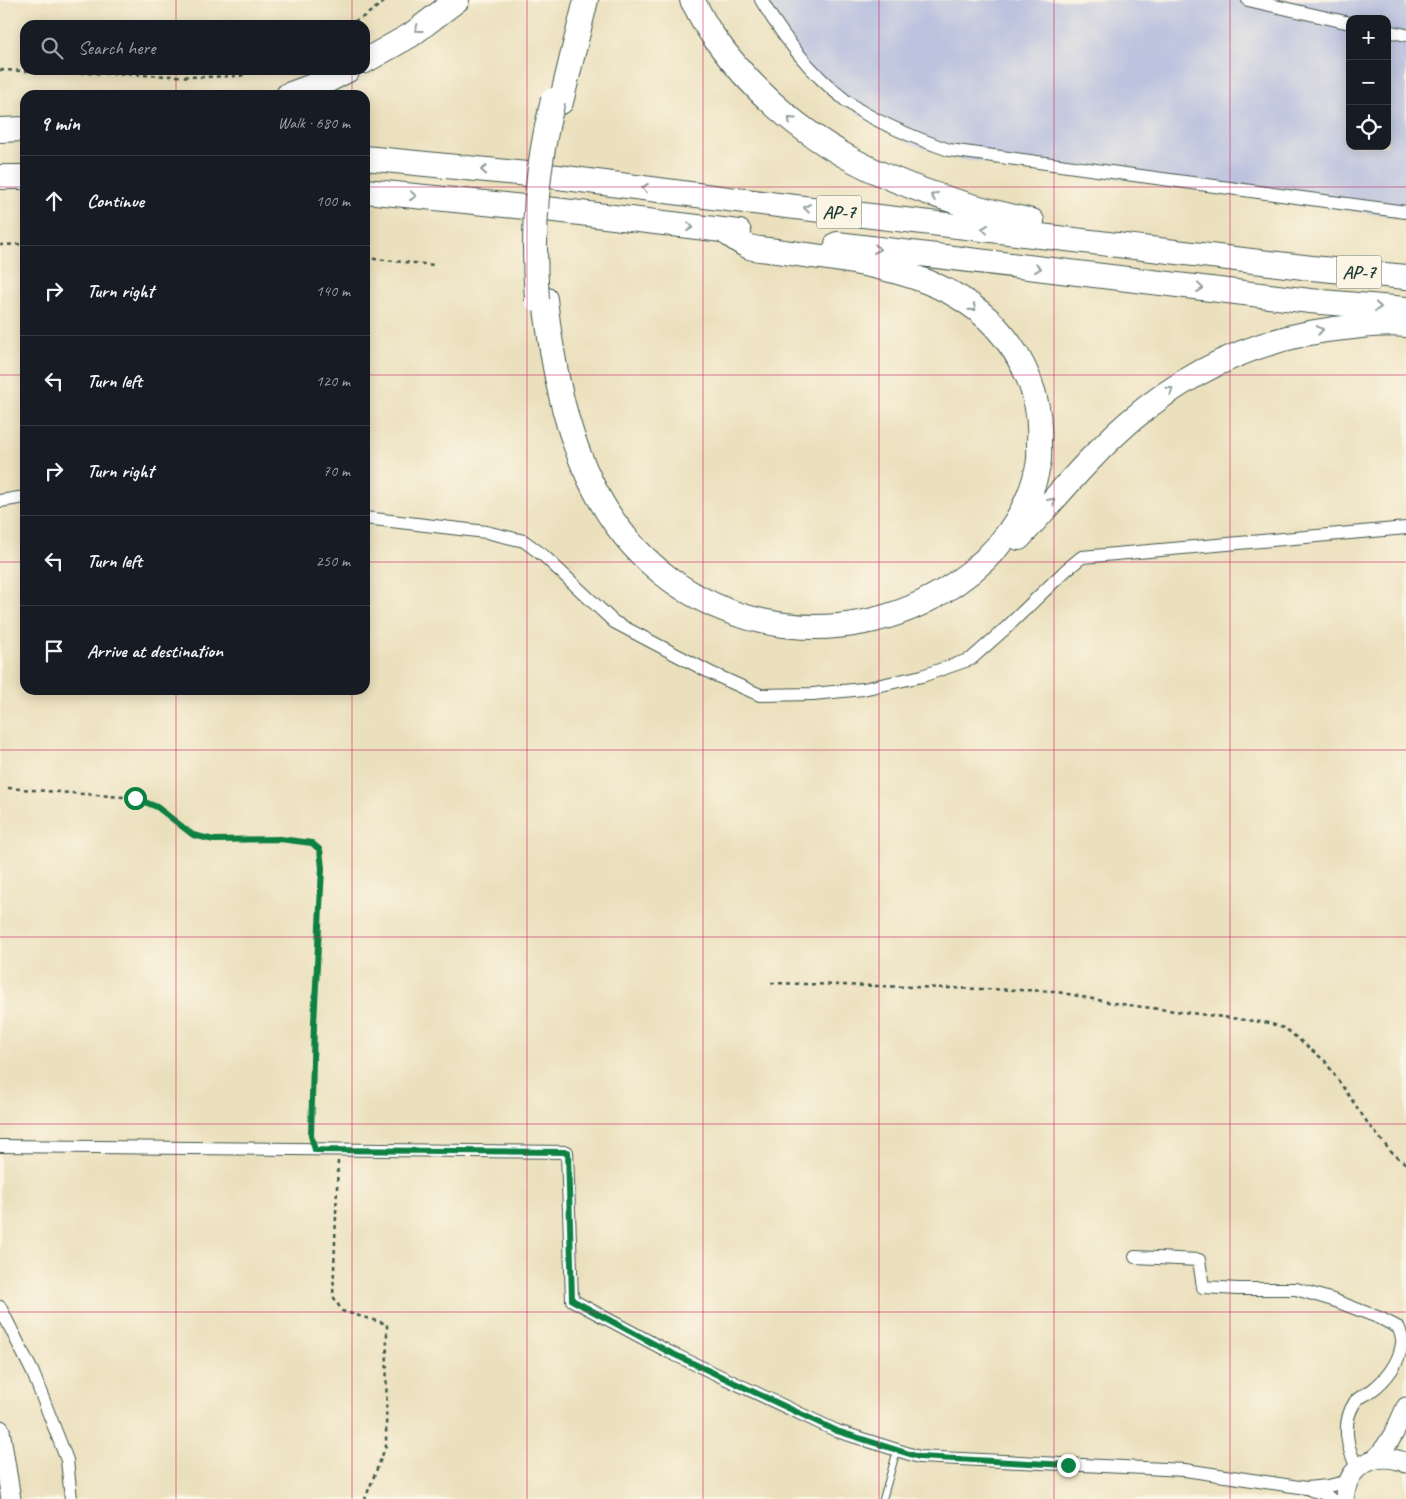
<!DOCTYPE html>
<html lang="en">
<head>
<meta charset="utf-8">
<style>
	:root { --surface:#171b24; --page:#20242c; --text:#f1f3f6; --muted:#9ea1a6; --line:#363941 }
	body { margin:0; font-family:Caveat,sans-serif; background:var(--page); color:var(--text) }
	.controls { position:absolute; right:15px; top:15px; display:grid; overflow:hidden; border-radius:10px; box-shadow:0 2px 12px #0003 }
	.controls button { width:45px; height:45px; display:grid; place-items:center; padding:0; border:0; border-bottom:1px solid var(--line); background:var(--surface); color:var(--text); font:25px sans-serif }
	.stop { position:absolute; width:15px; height:15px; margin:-11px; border:4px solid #0b8043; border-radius:50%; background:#fff }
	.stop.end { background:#0b8043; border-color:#fff; box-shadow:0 1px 5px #0008 }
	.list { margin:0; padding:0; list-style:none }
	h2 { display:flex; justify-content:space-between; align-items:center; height:65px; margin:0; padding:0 20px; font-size:21px }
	h2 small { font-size:16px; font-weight:400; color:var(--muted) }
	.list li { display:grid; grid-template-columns:32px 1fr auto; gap:15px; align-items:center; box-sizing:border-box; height:90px; padding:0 20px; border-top:1px solid var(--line) }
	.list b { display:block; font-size:19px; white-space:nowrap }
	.list em { font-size:16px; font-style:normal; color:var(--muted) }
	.icon { flex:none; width:28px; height:28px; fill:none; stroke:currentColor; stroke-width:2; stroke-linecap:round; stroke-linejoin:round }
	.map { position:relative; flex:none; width:1406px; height:1499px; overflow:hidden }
	.search { position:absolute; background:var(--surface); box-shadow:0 2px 12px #0003; left:20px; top:20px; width:350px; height:55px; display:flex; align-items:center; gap:12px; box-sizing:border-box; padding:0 18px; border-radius:15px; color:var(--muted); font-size:19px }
	.panel { position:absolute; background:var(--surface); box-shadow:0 2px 12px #0003; left:20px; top:90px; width:350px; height:605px; border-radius:15px }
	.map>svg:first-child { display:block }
	.industrial { fill:#bcc3de; fill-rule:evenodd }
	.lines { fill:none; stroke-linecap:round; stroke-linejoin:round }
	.service-casing { stroke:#3e5549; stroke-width:8 }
	.minor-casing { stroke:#3e5549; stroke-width:14 }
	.secondary-casing { stroke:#3e5549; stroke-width:21 }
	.motorway-casing { stroke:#3e5549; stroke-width:26 }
	.path { stroke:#3e5549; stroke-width:2.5; stroke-dasharray:4 4; stroke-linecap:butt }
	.service { stroke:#fff; stroke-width:6 }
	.minor { stroke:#fff; stroke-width:12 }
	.secondary { stroke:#fff; stroke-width:19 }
	.motorway { stroke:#fff; stroke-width:24 }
	.motorway-bridge-casing { stroke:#3e5549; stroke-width:26; stroke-linecap:butt }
	.motorway-bridge { stroke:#fff; stroke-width:24 }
	.oneway { stroke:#8f9e9a }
	.route { stroke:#0b8043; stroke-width:6 }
	.grid { fill:none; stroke:#c2185b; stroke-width:1; stroke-opacity:0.55 }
	.labels { text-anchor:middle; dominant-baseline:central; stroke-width:5; stroke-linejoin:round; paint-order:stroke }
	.shield { fill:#fcf5e5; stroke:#617469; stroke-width:1 }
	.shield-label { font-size:19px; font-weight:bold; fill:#1f3d34 }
</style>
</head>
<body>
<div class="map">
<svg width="1406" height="1499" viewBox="0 0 1406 1499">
	<rect width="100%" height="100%" fill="#fcf5e5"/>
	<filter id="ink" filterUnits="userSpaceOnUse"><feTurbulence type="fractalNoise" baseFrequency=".02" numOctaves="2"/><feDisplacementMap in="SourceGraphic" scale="10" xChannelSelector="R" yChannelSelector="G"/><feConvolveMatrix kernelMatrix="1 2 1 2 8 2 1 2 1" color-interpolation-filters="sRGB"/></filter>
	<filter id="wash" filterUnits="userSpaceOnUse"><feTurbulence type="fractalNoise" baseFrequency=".0096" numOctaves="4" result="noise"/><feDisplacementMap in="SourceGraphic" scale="20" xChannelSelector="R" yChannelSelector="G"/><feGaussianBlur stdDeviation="1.12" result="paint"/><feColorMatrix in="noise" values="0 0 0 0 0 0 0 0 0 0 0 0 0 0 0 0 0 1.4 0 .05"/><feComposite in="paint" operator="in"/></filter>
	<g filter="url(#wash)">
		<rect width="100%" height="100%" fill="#ebe0bd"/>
		<path class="industrial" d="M 754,0 L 1406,0 L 1406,218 L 1019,165 L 963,160 L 907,143 L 837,101 L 795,63 ZM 1350,19 L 1387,19 L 1387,146 L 1350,146 Z"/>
	</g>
	<g filter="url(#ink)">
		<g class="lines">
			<g class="service-casing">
				<path id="service" d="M 883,1499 L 897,1450"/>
			</g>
			<g class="minor-casing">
				<path id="minor" d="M 761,0 C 786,42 818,83 859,110 C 887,127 918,139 949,150 L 1406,212
					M 1248,0 L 1350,23
					M 1387,31 L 1406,35
					M 0,501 L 25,497
					M 365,518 L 486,532 L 524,541 L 544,556 L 614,622 L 711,673 L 760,695 L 813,694 L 863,689 L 922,676 L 971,659 L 1007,627 L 1066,570 L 1082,557 L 1406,528
					M 0,1146 L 567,1152 L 572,1300 L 669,1352 L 837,1431 L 919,1457 L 1185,1470 L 1306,1488 L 1328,1486 L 1349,1481
					M 1135,1257 L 1199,1260 L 1203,1287 L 1238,1289 L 1296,1289 L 1333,1300 L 1380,1318 L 1399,1328 C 1400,1333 1403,1338 1402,1343 C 1400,1362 1386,1380 1371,1391 C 1366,1395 1358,1397 1355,1402 C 1341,1423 1347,1449 1358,1469
					M 0,1307 L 33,1373 L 67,1460 L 71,1499
					M 1311,1490 L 1325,1494 L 1331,1499"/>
			</g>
			<g class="secondary-casing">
				<path id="secondary" d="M 0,1430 L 11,1499
					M 1375,1459 C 1390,1444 1398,1426 1406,1407
					M 1345,1499 C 1345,1465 1378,1450 1406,1463"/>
			</g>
			<g class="motorway-casing">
				<path id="motorway" d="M 692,0 C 699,12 705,25 713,36 C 794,150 900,192 1032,221
					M 365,61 L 411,35 L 457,0
					M 288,95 L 329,80 L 348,70
					M 561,102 L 586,0
					M 0,130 L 25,129
					M 365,158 L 558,177 L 728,199 L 1312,268 L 1406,277
					M 0,177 L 25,177
					M 365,191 L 555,210 L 739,232
					M 837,244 L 1310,301 L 1406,309
					M 545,299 C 553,369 566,441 602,503 C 675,629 837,665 956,583 C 997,555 1028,515 1038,466 C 1040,458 1039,450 1039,442 C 1042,399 1024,357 995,326 C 952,280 882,265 822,257 C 804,255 786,252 768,250 C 762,249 755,249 750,247 C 741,244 732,236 724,231
					M 1019,538 C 1055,499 1089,457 1129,422 C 1194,366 1268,334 1353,327 C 1371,325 1388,323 1406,325"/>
			</g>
			<path class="path" d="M 347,25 L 363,17 L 387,0
				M 0,70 L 201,77 L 240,76 L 256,70
				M 0,245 L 25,244
				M 365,258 L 434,265
				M 8,788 L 135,798 L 157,807 L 193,835 L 214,840 L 280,839 L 312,843 L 320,850 L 322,868 L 313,1024 L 311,1136
				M 771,983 L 1053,991 L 1113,1003 L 1269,1023 L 1286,1029 L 1325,1061 L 1367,1122 L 1391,1152 L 1406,1164
				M 338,1161 L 333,1296 L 342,1311 L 387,1324 L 386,1446 L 365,1499"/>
			<use href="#service" class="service"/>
			<use href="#minor" class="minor"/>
			<use href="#secondary" class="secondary"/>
			<use href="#motorway" class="motorway"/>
			<g class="motorway-bridge-casing">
				<path id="motorway-bridge" d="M 537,300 C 532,230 536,168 553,100"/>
			</g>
			<use href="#motorway-bridge" class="motorway-bridge"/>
		</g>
		<defs><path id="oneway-chevron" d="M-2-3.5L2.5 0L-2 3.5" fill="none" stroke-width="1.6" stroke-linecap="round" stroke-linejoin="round" transform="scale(1.25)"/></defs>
		<g class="oneway">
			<use href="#oneway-chevron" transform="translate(418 29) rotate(144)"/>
			<use href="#oneway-chevron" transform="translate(791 120) rotate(-138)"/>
			<use href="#oneway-chevron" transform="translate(484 170) rotate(-175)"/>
			<use href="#oneway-chevron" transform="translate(645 188) rotate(-173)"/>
			<use href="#oneway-chevron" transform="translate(413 196) rotate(6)"/>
			<use href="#oneway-chevron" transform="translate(934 196) rotate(-160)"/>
			<use href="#oneway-chevron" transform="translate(807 208) rotate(-173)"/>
			<use href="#oneway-chevron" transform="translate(690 227) rotate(7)"/>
			<use href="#oneway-chevron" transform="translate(985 229) rotate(-173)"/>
			<use href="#oneway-chevron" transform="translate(877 249) rotate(7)"/>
			<use href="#oneway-chevron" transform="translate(1038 268) rotate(7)"/>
			<use href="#oneway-chevron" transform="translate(1200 288) rotate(7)"/>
			<use href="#oneway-chevron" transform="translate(1378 307) rotate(5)"/>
			<use href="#oneway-chevron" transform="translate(973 308) rotate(39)"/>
			<use href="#oneway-chevron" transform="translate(1320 330) rotate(-10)"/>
			<use href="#oneway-chevron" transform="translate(1170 390) rotate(-34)"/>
			<use href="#oneway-chevron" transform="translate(1052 501) rotate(-48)"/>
		</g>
	</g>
	<g class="lines" filter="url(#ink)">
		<path class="route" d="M 135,798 L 157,807 L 193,835 L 214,840 L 280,839 L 312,843 L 320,850 L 322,868 L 314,1024 L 311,1136 L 315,1150 L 568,1152 L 572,1300 L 669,1352 L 837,1431 L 919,1457 L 1068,1465"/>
	</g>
	<path class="grid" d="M 176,0 L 176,25M 352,0 L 352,25M 527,0 L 527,1499M 703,0 L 703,1499M 879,0 L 879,1499M 1054,0 L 1054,1499M 1230,0 L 1230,1499M 176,70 L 176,95M 352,70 L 352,95M 0,187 L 25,187M 365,187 L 1406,187M 0,375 L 25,375M 365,375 L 1406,375M 0,562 L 25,562M 365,562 L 1406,562M 176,690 L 176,1499M 352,690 L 352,1499M 0,750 L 1406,750M 0,937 L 1406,937M 0,1124 L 1406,1124M 0,1312 L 1406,1312"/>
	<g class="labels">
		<g class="shield">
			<rect x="816.5" y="195.5" width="45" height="33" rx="4"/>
			<rect x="1336.5" y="255.5" width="45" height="33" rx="4"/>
		</g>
		<g class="shield-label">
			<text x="839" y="212">AP-7</text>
			<text x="1359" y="272">AP-7</text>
		</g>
	</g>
</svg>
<div class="controls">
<button>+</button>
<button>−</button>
<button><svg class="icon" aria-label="locate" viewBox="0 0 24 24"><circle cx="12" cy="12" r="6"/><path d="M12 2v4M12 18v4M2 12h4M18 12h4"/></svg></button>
</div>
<div class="stop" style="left:135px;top:798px"></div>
<div class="stop end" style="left:1068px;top:1465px"></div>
<div class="search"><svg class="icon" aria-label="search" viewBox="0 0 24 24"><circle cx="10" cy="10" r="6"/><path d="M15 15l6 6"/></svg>Search here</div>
<section class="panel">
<h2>9 min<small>Walk · 680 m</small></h2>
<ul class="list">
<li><svg class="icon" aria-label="ahead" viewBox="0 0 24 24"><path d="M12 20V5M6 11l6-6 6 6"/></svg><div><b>Continue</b></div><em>100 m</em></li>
<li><svg class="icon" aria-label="right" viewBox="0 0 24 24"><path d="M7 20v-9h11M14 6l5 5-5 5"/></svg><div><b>Turn right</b></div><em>140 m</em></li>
<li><svg class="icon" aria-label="left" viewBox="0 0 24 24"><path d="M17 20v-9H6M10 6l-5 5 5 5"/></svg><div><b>Turn left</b></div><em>120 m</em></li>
<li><svg class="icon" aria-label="right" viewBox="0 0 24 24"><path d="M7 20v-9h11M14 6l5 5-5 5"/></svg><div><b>Turn right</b></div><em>70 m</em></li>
<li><svg class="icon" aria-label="left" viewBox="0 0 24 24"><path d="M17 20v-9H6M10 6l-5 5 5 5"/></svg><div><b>Turn left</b></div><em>250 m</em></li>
<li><svg class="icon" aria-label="arrive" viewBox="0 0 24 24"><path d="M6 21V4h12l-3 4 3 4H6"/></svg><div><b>Arrive at destination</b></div></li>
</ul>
</section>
</div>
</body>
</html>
